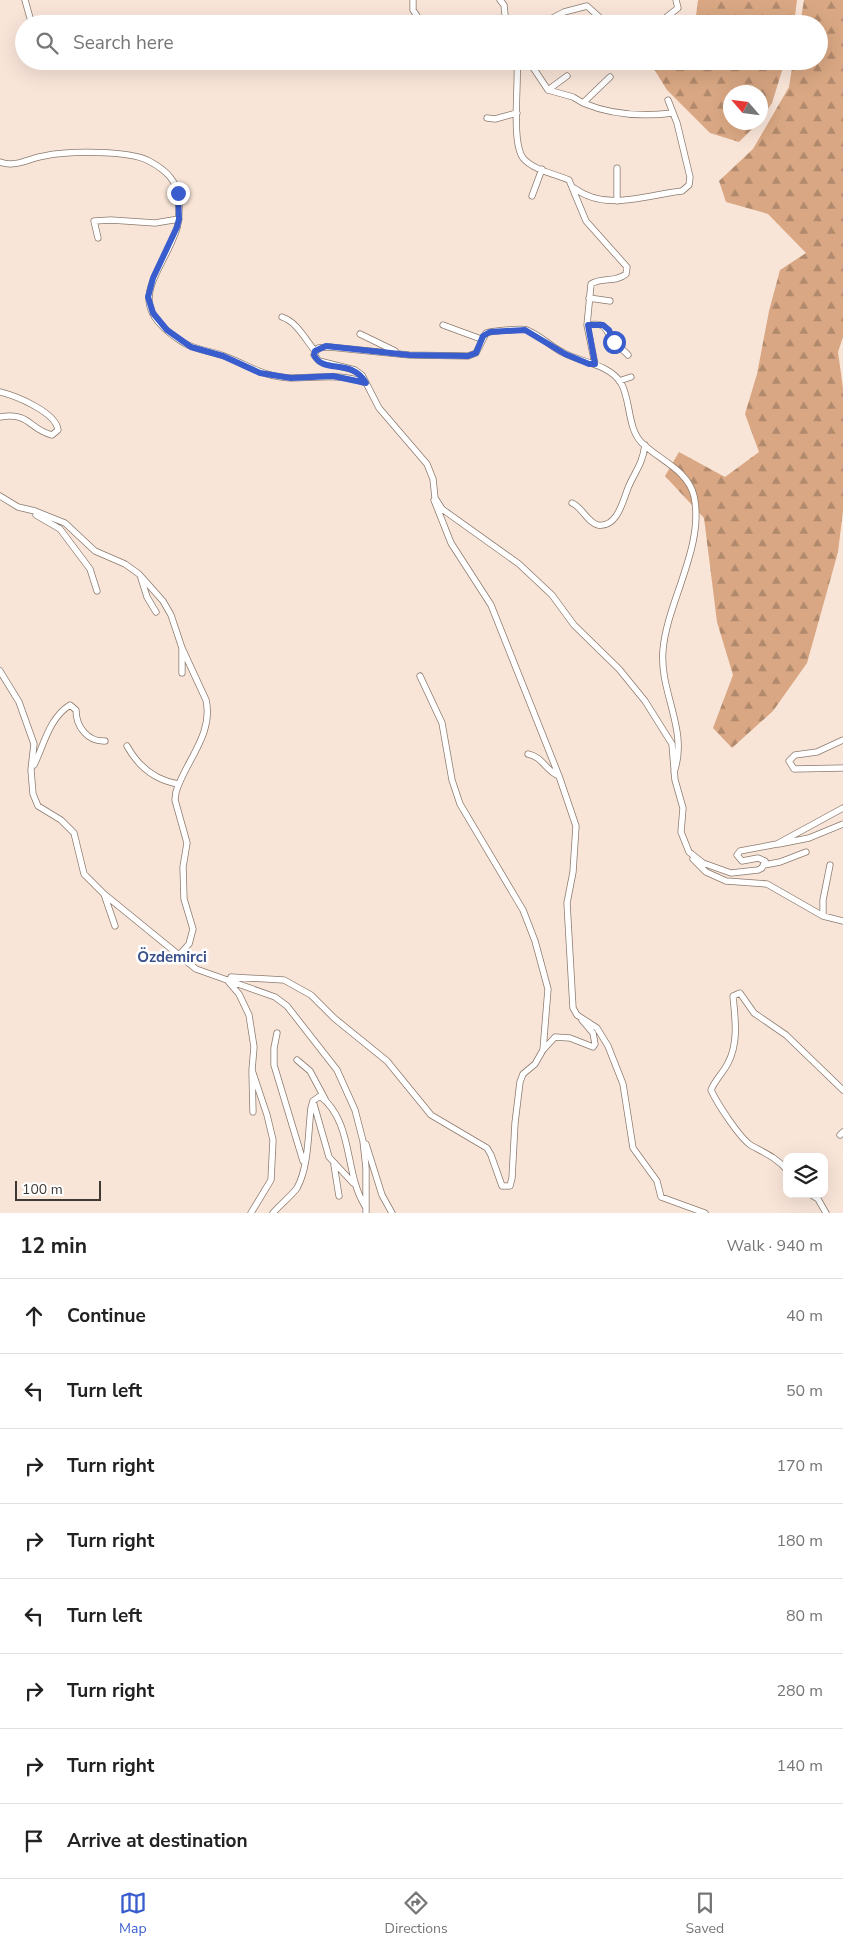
<!DOCTYPE html>
<html lang="en">
<head>
<meta charset="utf-8">
<style>
	:root { --surface:#fff; --page:#f6f6f6; --text:#222; --muted:#767676; --line:#e0e0e0; --accent:#3a5dce }
	body { margin:0; font-family:"Nunito Sans",sans-serif; background:var(--page); color:var(--text) }
	.controls { position:absolute; right:15px; bottom:15px; display:grid; overflow:hidden; border-radius:10px; box-shadow:0 5px 20px #0002 }
	.controls button { width:45px; height:45px; display:grid; place-items:center; padding:0; border:0; border-bottom:1px solid var(--line); background:var(--surface); color:var(--text); font:25px sans-serif }
	.compass { position:absolute; left:723px; top:85px; width:45px; height:45px; border-radius:50%; background:var(--surface); box-shadow:0 5px 20px #0002; rotate:298deg }
	.scale { position:absolute; left:15px; bottom:12px; width:86px; box-sizing:border-box; padding-left:5px; border:2px solid #403833; border-top:0; font-size:14px; line-height:18px; white-space:nowrap; color:#403833; -webkit-text-stroke:4px #fff; paint-order:stroke }
	.stop { position:absolute; width:15px; height:15px; margin:-11px; border:4px solid #3a5dce; border-radius:50%; background:#fff }
	.stop.end { background:#3a5dce; border-color:#fff; box-shadow:0 1px 5px #0008 }
	.list { margin:0; padding:0; list-style:none }
	h2 { display:flex; justify-content:space-between; align-items:center; height:65px; margin:0; padding:0 20px; font-size:21px }
	h2 small { font-size:16px; font-weight:400; color:var(--muted) }
	.list li { display:grid; grid-template-columns:32px 1fr auto; gap:15px; align-items:center; box-sizing:border-box; height:75px; padding:0 20px; border-top:1px solid var(--line) }
	.list b { display:block; font-size:19px; white-space:nowrap }
	.list em { font-size:16px; font-style:normal; color:var(--muted) }
	.icon { flex:none; width:28px; height:28px; fill:none; stroke:currentColor; stroke-width:2; stroke-linecap:round; stroke-linejoin:round }
	.map { position:relative; flex:none; width:843px; height:1213px; overflow:hidden }
	.search { position:absolute; background:var(--surface); box-shadow:0 5px 20px #0002; left:15px; right:15px; top:15px; height:55px; display:flex; align-items:center; gap:12px; box-sizing:border-box; padding:0 18px; border-radius:28px; color:var(--muted); font-size:19px }
	.sheet { height:665px; background:var(--surface) }
	nav { display:flex; justify-content:space-around; align-items:center; box-sizing:border-box; height:70px; border-top:1px solid var(--line); background:var(--surface); font-size:14px; color:var(--muted) }
	nav a { display:grid; justify-items:center; gap:2px }
	nav .on { color:var(--accent) }
	.map>svg:first-child { display:block }
	.forest { fill:url(#forest-firs) }
	.lines { fill:none; stroke-linecap:round; stroke-linejoin:round }
	.minor-casing { stroke:#8b7a6e; stroke-width:7 }
	.minor { stroke:#fff; stroke-width:5.5 }
	.route { stroke:#3a5dce; stroke-width:6 }
	.labels { text-anchor:middle; dominant-baseline:central; stroke-width:5; stroke-linejoin:round; paint-order:stroke }
	.quarter-label { font-size:15px; font-weight:bold; fill:#3b518c; stroke:#fff }
</style>
</head>
<body>
<div class="map">
<svg width="843" height="1213" viewBox="0 0 843 1213">
	<defs>
		<pattern id="forest-firs" width="22" height="20" patternUnits="userSpaceOnUse" patternTransform="scale(1.25)"><rect width="22" height="20" fill="#d9a783"/><path d="M5 1l3.5 6h-7zM16 11l3.5 6h-7z" fill="#b1896c"/></pattern>
	</defs>
	<rect width="100%" height="100%" fill="#f9e5d8"/>
	<path class="forest" d="M 698,0 L 797,0 L 794,24 L 695,24 Z
		M 804,0 L 843,0 L 843,337 L 838,352 L 843,388 L 843,511 L 838,552 L 807,663 L 773,711 L 732,748 L 713,728 L 733,675 L 717,622 L 704,518 L 665,476 L 679,452 L 725,477 L 759,452 L 745,414 L 757,374 L 769,311 L 780,270 L 806,253 L 768,214 L 726,202 L 719,181 L 753,149 L 789,87 L 793,61 L 819,61 L 819,24 L 800,24 Z
		M 649,61 L 785,61 L 772,103 L 761,119 L 760,92 L 730,92 L 730,122 L 758,123 L 739,142 L 710,133 L 667,90 Z"/>
	<g class="lines">
		<g class="minor-casing">
			<path id="minor" d="M 25,0 L 30,18
				M 413,0 L 413,10 L 417,16
				M 500,0 L 504,5 L 506,24
				M 541,24 L 564,12 L 587,6 L 607,24
				M 658,24 L 678,8 L 676,0
				M 517,61 C 519,83 511,142 523,158 C 533,170 555,174 569,180 L 586,221 L 627,267 L 626,274 C 615,283 602,277 591,284 L 587,325 L 595,364
				M 525,61 L 534,69 L 548,90 L 573,97 L 583,103 L 610,77
				M 548,90 L 567,76
				M 583,103 C 612,115 642,117 673,113
				M 487,118 L 495,119 L 517,113
				M 0,162 C 16,168 29,158 44,156 C 67,151 129,150 149,161 C 166,170 178,181 179,201 C 179,211 180,221 176,231 C 159,279 121,304 184,343 C 196,350 211,351 224,356 C 249,365 262,377 291,378 C 317,378 341,373 366,383
				M 617,168 L 617,201
				M 574,188 C 606,212 646,195 682,191 L 689,185 L 690,177 L 677,123 L 668,100
				M 532,196 L 542,169
				M 98,238 L 94,221 L 111,220 L 155,223 L 179,219
				M 589,298 L 610,301
				M 282,317 C 297,322 305,339 315,351
				M 443,325 L 481,339
				M 587,325 C 607,322 604,328 613,341 C 617,346 624,350 628,355
				M 360,334 L 395,351
				M 619,381 L 631,377
				M 0,392 C 16,396 56,412 58,430 L 52,435 C 28,429 31,412 0,417
				M 0,496 L 18,507 L 35,511 L 65,523 L 95,551 L 125,564 L 139,574 L 163,601 L 171,615 L 182,648 L 206,700 C 214,734 185,762 176,792 L 175,800 L 187,843 L 183,867 L 184,899 L 193,929 L 189,944 L 178,956
				M 434,500 L 451,543 L 491,605 L 559,776 L 576,826 L 573,872 L 567,903 L 573,1008 L 577,1015 L 597,1028 L 608,1046 L 623,1084 L 633,1148 L 657,1181 L 661,1197 L 705,1213
				M 572,503 C 582,507 588,523 598,525 C 617,528 623,501 628,488 C 635,471 642,466 645,445
				M 36,515 L 60,529 L 90,569 L 97,591
				M 141,578 L 147,597 L 156,612
				M 182,648 L 182,673
				M 0,671 L 19,702 L 34,744 L 31,770 L 33,794 L 38,806 L 61,820 L 74,833 L 84,874 L 104,894 L 196,969 L 275,997 L 287,1006 L 337,1070 L 355,1110 L 363,1141 L 366,1168 L 366,1213
				M 420,676 L 442,723 L 452,780 L 460,804 L 523,910 L 535,941 L 548,989 L 543,1050
				M 843,740 L 817,752 L 795,755 L 789,761 L 794,769 L 843,768
				M 127,746 C 138,766 155,780 178,784
				M 528,754 C 543,757 546,771 559,776
				M 34,765 C 44,745 49,718 70,705 L 76,710 C 76,727 88,742 105,741
				M 674,772 C 689,730 659,692 663,650 C 667,602 705,546 694,496 C 688,470 659,460 642,443 C 627,428 631,400 621,383 C 608,363 581,363 562,352 C 550,346 540,335 527,330 C 521,328 492,331 486,333 L 476,353 L 468,356 L 409,355 L 329,347 L 318,348 L 314,355 L 319,361 L 355,370 L 362,375 L 379,408 L 427,464 L 433,479 L 435,498 L 442,509 L 519,564 L 552,595 L 574,625 L 619,669 L 645,701 L 672,744 L 675,780 L 683,808 L 681,832 L 689,852 L 703,863 L 731,873 L 758,870 L 762,868 L 765,861 L 758,858 L 742,861 L 737,855 L 740,851 L 777,844 L 843,808
				M 779,844 L 809,838 L 843,824
				M 693,859 L 706,872 L 726,881 L 767,884 L 823,916 L 843,921
				M 764,865 L 780,862 L 806,852
				M 104,894 L 115,926
				M 823,916 L 823,900 L 830,865
				M 231,977 L 284,980 L 311,995 L 334,1018 L 387,1061 L 431,1115 L 487,1148 L 491,1155 L 502,1186 L 510,1186 L 512,1178 L 515,1123 L 520,1082 L 523,1074 L 535,1064 L 543,1050 L 555,1037 L 570,1038 L 593,1047 L 595,1044 L 593,1033 L 582,1020
				M 227,980 L 239,994 L 249,1015 L 254,1047 L 252,1070 L 267,1115 L 273,1140 L 271,1180 L 251,1213
				M 277,1033 L 274,1048 L 274,1065 L 303,1161
				M 297,1060 L 310,1071 L 325,1099
				M 252,1072 L 253,1112
				M 313,1101 L 329,1157 L 353,1183
				M 840,1135 L 843,1132
				M 366,1144 L 382,1195 L 392,1213
				M 334,1165 L 339,1196
				M 787,1170 C 777,1158 765,1153 752,1146 C 740,1139 717,1103 711,1090 C 715,1080 723,1073 728,1063 C 739,1042 735,1018 733,996 L 740,993 L 754,1013 L 786,1035 L 843,1090
				M 810,1194 L 818,1199 L 826,1213
				M 273,1213 C 278,1207 294,1193 297,1188 C 309,1166 308,1133 311,1108 L 313,1101 L 320,1096 C 354,1122 344,1173 365,1206"/>
		</g>
		<use href="#minor" class="minor"/>
	</g>
	<g class="lines">
		<path class="route" d="M 178,193 L 179,219 L 177,227 L 153,278 L 148,297 L 153,313 L 167,330 L 191,347 L 223,356 L 260,373 L 291,378 L 333,376 L 366,383 C 350,357 324,375 314,355 L 315,351 L 326,346 L 409,355 L 468,356 L 476,353 L 483,336 L 490,332 L 525,330 L 565,354 L 589,364 L 595,364 L 588,325 L 603,325 L 609,330 L 614,342"/>
	</g>
	<g class="labels">
		<g class="quarter-label">
			<text x="172" y="957">Özdemirci</text>
		</g>
	</g>
</svg>
<div class="controls">
<button><svg class="icon" aria-label="layers" viewBox="0 0 24 24"><path d="M12 4l9 5-9 5-9-5zM3 14l9 5 9-5"/></svg></button>
</div>
<svg class="compass" viewBox="-18 -18 36 36"><path d="M0-13l5 13h-10z" fill="#e53935"/><path d="M0 13l5-13h-10z" fill="#767676"/></svg>
<div class="scale">100 m</div>
<div class="stop" style="left:614px;top:342px"></div>
<div class="stop end" style="left:178px;top:193px"></div>
<div class="search"><svg class="icon" aria-label="search" viewBox="0 0 24 24"><circle cx="10" cy="10" r="6"/><path d="M15 15l6 6"/></svg>Search here</div>
</div>
<section class="sheet">
<h2>12 min<small>Walk · 940 m</small></h2>
<ul class="list">
<li><svg class="icon" aria-label="ahead" viewBox="0 0 24 24"><path d="M12 20V5M6 11l6-6 6 6"/></svg><div><b>Continue</b></div><em>40 m</em></li>
<li><svg class="icon" aria-label="left" viewBox="0 0 24 24"><path d="M17 20v-9H6M10 6l-5 5 5 5"/></svg><div><b>Turn left</b></div><em>50 m</em></li>
<li><svg class="icon" aria-label="right" viewBox="0 0 24 24"><path d="M7 20v-9h11M14 6l5 5-5 5"/></svg><div><b>Turn right</b></div><em>170 m</em></li>
<li><svg class="icon" aria-label="right" viewBox="0 0 24 24"><path d="M7 20v-9h11M14 6l5 5-5 5"/></svg><div><b>Turn right</b></div><em>180 m</em></li>
<li><svg class="icon" aria-label="left" viewBox="0 0 24 24"><path d="M17 20v-9H6M10 6l-5 5 5 5"/></svg><div><b>Turn left</b></div><em>80 m</em></li>
<li><svg class="icon" aria-label="right" viewBox="0 0 24 24"><path d="M7 20v-9h11M14 6l5 5-5 5"/></svg><div><b>Turn right</b></div><em>280 m</em></li>
<li><svg class="icon" aria-label="right" viewBox="0 0 24 24"><path d="M7 20v-9h11M14 6l5 5-5 5"/></svg><div><b>Turn right</b></div><em>140 m</em></li>
<li><svg class="icon" aria-label="arrive" viewBox="0 0 24 24"><path d="M6 21V4h12l-3 4 3 4H6"/></svg><div><b>Arrive at destination</b></div></li>
</ul>
</section>
<nav>
<a class="on"><svg class="icon" aria-label="map" viewBox="0 0 24 24"><path d="M3 6l6-2 6 2 6-2v14l-6 2-6-2-6 2zM9 4v14M15 6v14"/></svg>Map</a>
<a><svg class="icon" aria-label="directions" viewBox="0 0 24 24"><path d="M12 3l9 9-9 9-9-9zM9 14v-3h6M13 9l2 2-2 2"/></svg>Directions</a>
<a><svg class="icon" aria-label="saved" viewBox="0 0 24 24"><path d="M7 4h10v16l-5-4-5 4z"/></svg>Saved</a>
</nav>
</body>
</html>
